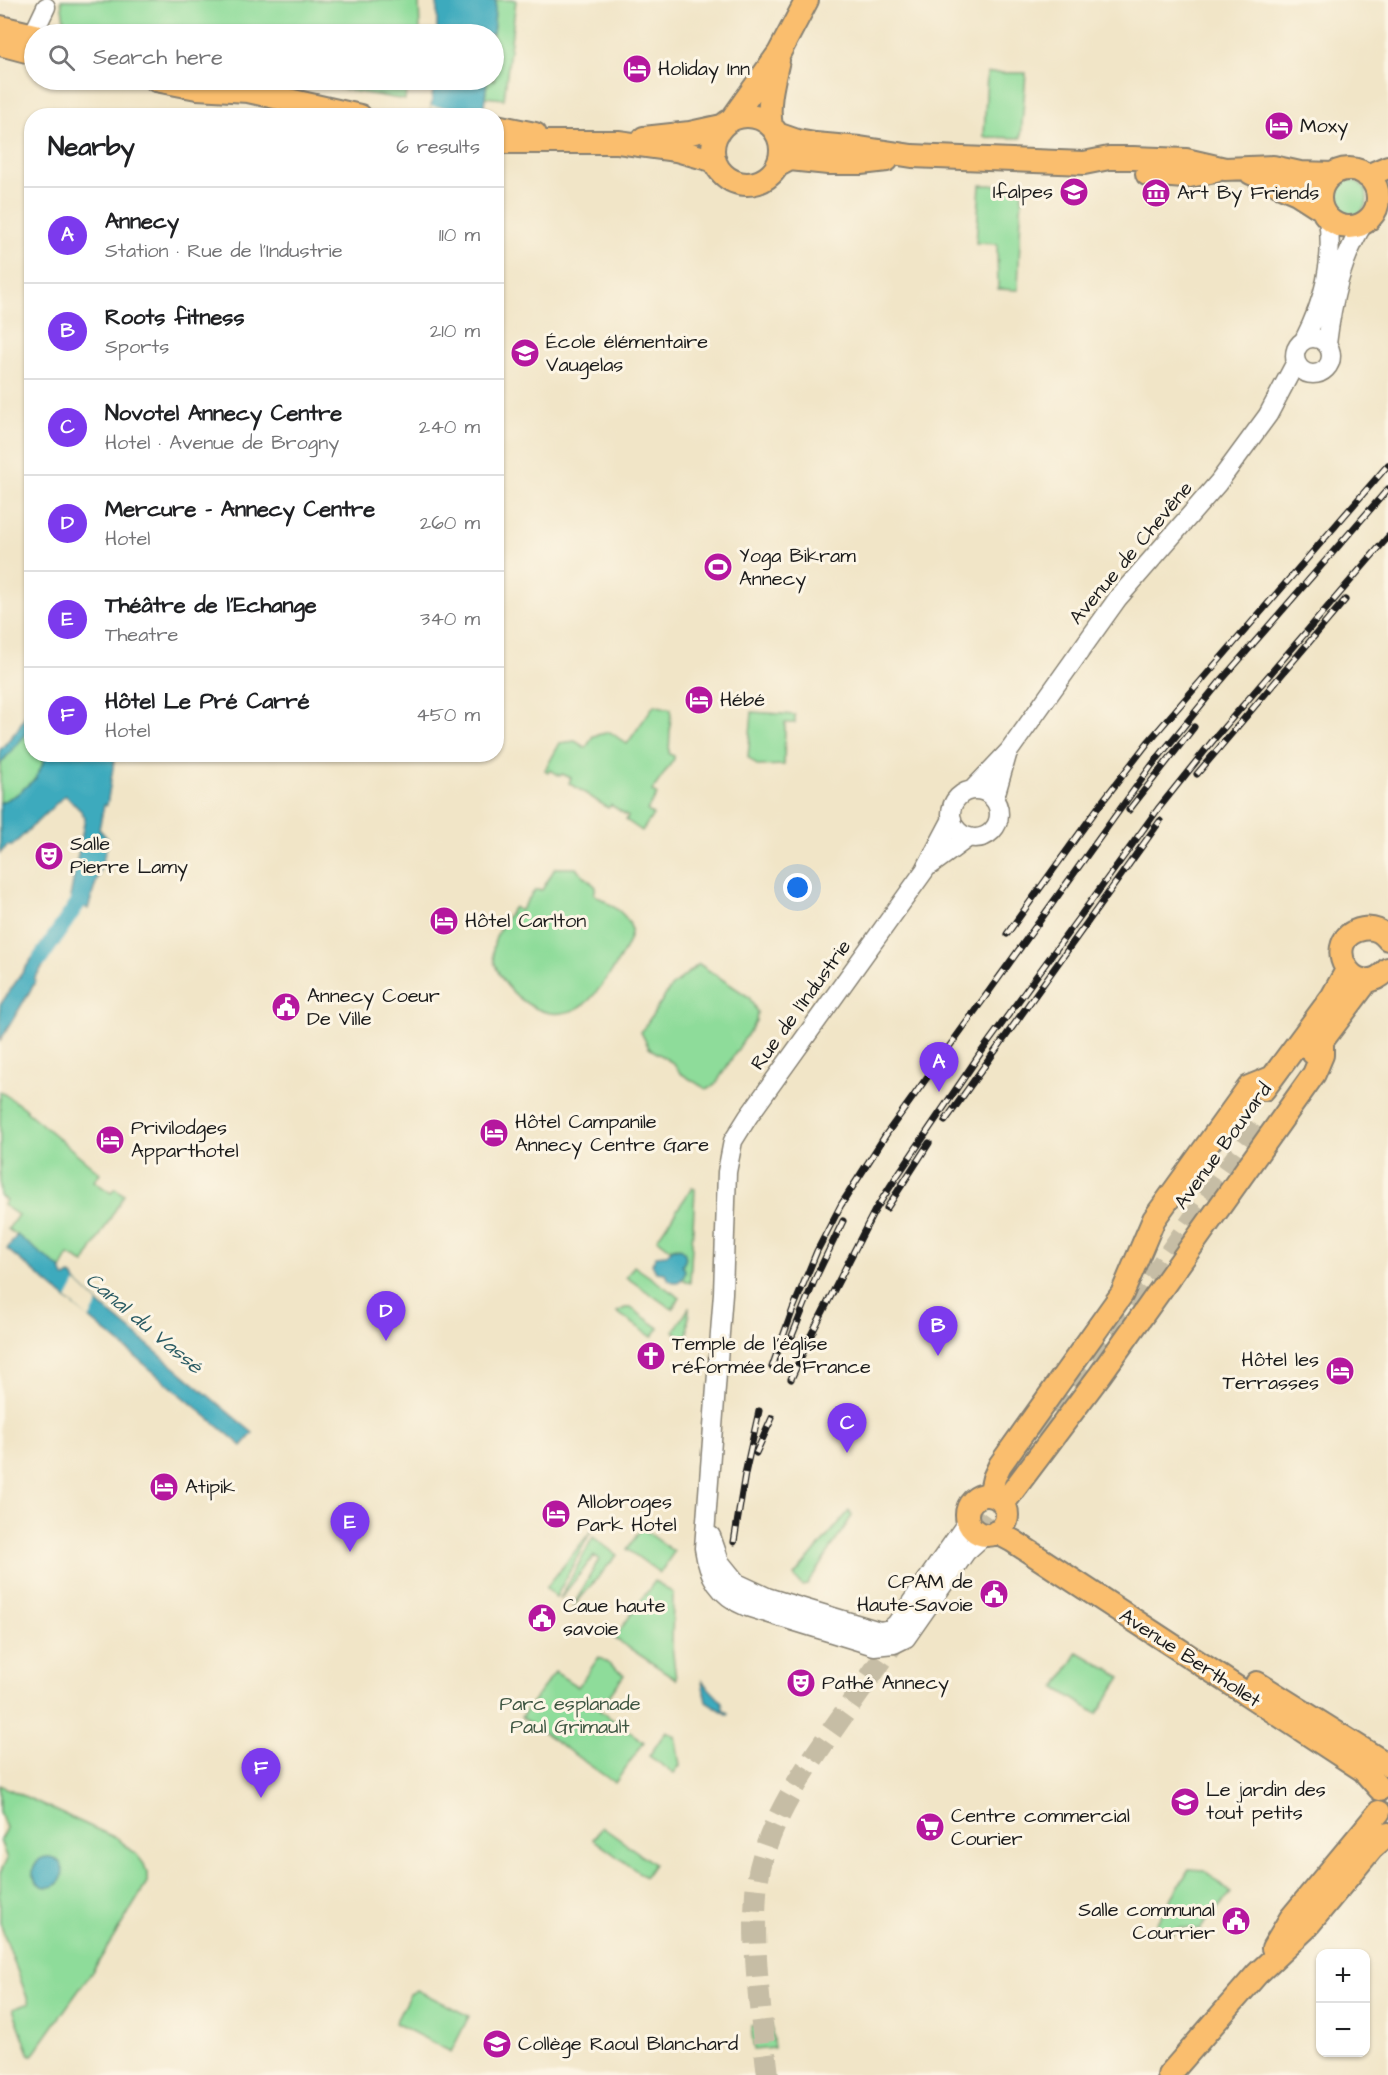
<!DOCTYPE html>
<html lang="en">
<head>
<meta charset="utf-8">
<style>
	:root { --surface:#fff; --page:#f2f2f2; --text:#202124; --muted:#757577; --line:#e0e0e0; --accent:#7c3aed }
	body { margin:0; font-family:"Architects Daughter",sans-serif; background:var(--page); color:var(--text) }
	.controls { position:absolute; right:18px; bottom:18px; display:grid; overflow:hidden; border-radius:12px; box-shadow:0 2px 4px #0004 }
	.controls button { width:54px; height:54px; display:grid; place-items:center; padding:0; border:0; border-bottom:2px solid var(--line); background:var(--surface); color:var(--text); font:30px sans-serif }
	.you { position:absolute; left:798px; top:888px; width:21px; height:21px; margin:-15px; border:4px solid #fff; border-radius:50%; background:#1a73e8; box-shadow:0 0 0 9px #1a73e833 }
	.badge { display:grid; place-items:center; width:39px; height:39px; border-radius:50%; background:var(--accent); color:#fff; font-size:20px; font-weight:700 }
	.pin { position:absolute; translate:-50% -50px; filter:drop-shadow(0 2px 3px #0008) }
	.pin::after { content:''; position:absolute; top:32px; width:21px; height:18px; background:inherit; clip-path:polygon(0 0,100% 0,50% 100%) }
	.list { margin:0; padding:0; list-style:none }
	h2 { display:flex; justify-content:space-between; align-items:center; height:78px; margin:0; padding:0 24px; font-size:26px }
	h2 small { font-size:20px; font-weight:400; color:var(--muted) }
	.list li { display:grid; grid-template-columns:39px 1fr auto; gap:18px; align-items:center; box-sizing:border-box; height:96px; padding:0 24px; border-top:2px solid var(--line) }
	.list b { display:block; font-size:22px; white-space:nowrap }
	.list p { margin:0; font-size:20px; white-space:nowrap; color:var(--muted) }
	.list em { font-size:20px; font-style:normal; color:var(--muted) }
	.icon { flex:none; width:33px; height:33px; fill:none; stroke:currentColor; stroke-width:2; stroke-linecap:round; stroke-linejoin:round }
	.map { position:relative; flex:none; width:1388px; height:2075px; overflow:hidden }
	.search { position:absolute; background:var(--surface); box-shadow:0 2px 4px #0004; left:24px; top:24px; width:480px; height:66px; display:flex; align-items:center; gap:15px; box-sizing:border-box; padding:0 21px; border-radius:33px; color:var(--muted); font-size:22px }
	.panel { position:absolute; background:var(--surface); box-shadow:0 2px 4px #0004; left:24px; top:108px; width:480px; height:654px; border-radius:24px }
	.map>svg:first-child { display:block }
	.green { fill:#8edc9a; stroke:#557c5b; stroke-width:1.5 }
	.water { fill:#3eaabd; stroke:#2d636c; stroke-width:1.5 }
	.pier { fill:#f1e5c7 }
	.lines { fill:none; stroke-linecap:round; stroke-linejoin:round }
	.canal { stroke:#3eaabd; stroke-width:16 }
	.major-tunnel { stroke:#c6bda5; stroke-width:22; stroke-dasharray:22 11; stroke-linecap:butt }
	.minor-casing { stroke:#868072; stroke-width:21 }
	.major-casing { stroke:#868072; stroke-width:26 }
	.minor { stroke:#fff; stroke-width:18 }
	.major { stroke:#fabe6e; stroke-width:22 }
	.rail-casing { stroke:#1c1c1c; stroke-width:7 }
	.rail { stroke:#fcf5e5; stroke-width:4.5; stroke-dasharray:14; stroke-linecap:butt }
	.labels { text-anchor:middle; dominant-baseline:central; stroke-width:6; stroke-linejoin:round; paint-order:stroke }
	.poi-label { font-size:20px; fill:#1c1c1c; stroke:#fcf5e5; text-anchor:start }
	.street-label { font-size:20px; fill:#1c1c1c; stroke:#fcf5e5 }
	.park-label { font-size:20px; fill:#3e5642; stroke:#fcf5e5 }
	.water-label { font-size:21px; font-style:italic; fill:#2b5c64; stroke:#fcf5e5 }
</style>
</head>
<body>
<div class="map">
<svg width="1388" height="2075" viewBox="0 0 1388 2075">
	<rect width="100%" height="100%" fill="#fcf5e5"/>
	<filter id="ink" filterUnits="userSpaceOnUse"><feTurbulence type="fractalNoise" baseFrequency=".0167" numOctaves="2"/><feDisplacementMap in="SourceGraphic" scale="12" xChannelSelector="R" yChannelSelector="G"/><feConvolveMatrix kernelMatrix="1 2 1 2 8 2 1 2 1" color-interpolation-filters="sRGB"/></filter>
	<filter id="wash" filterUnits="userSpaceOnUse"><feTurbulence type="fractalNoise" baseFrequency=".008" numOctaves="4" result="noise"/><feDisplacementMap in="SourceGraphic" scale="24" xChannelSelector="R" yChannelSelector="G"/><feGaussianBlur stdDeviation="1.35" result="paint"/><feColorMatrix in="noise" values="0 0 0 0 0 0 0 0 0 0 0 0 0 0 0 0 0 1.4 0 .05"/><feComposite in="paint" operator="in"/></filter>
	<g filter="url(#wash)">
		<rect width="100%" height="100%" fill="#f1e5c7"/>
		<path class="green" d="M 61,0 L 419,0 L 420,34 L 99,34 L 65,27 Z
			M 496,0 L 516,0 L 504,99 L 485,97 L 487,80 L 494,80 L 493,34 Z
			M 987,73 L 1026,73 L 1021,138 L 984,137 Z
			M 289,80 L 408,80 L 405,100 Z
			M1331 198a18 18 0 1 1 36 0a18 18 0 1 1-36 0Z
			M 980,185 L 1022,186 L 1018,290 L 998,289 L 997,244 L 976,243 Z
			M 654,705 L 671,709 L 669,754 L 674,756 L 674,759 L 652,791 L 657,795 L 647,810 L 653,815 L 642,831 L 626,820 L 628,816 L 611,805 L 608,808 L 569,783 L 571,778 L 562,774 L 560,776 L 550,770 L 548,772 L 545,770 L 560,743 L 575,741 L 586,748 L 593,736 L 610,732 L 627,744 Z
			M 752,712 L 795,715 L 795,723 L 785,723 L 784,765 L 758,766 L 748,757 Z
			M 31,724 L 32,754 L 47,755 L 36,778 L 16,795 L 0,803 L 0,764 L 25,735 Z
			M 555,868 L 576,868 L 596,887 L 594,894 C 606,902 628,913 631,928 C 634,944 599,991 587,1002 C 580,1008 571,1012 562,1013 C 533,1018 493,982 493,952 C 493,936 505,920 514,907 L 520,911 L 535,890 L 542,890 Z
			M 699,964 L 749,997 L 757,1012 L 756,1021 L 717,1082 L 712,1087 L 706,1089 L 680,1073 L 673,1063 L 649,1048 L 641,1032 L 671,987 Z
			M 0,1091 L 27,1110 L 26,1111 L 100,1173 L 94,1181 L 111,1193 L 115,1188 L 124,1195 L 84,1263 L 69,1255 L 61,1269 L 8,1229 L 18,1215 L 3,1205 L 6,1200 L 0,1196 Z
			M 692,1188 L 695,1189 L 690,1283 L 682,1279 L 685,1273 L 681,1265 L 686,1258 L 682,1249 L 676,1247 L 670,1249 L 657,1239 Z
			M 634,1266 L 680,1298 L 672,1309 L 626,1277 Z
			M 625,1308 L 631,1308 L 659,1328 L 652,1337 L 617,1312 Z
			M 689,1308 L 687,1341 L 674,1331 Z
			M 849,1511 L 852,1516 L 807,1585 L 802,1586 L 794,1576 Z
			M 642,1528 L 674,1552 L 660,1573 L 627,1549 Z
			M 591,1531 L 556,1597 L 546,1588 Z
			M 593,1537 L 617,1555 L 572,1608 L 599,1559 L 594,1556 L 560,1599 Z
			M 655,1581 L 673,1593 L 672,1646 L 676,1679 L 614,1638 Z
			M 1078,1652 L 1121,1677 L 1097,1714 L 1056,1688 Z
			M 599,1657 L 624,1675 L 599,1710 L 644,1742 L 615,1783 L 521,1717 L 555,1672 L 578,1687 Z
			M 666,1731 L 675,1736 L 680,1765 L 674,1773 L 649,1756 Z
			M 0,1785 L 118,1839 L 137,1855 L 144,1864 L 147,1873 L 147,1883 L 96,1966 L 32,2056 L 29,2053 L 13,2009 L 29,2003 L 0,1923 L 0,1874 L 7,1859 L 0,1840 L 6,1828 L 0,1812 Z
			M 602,1827 L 654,1864 L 645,1877 L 593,1839 Z
			M 1189,1869 L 1204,1870 L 1231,1893 L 1200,1929 L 1178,1928 L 1171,1935 L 1156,1924 Z
			M 417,1990 L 469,2016 L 451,2052 L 395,2023 L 410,1994 Z
			M 771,2024 L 774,2048 L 754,2050 L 751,2026 Z"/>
		<path class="water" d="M 437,0 L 496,0 L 493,34 L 437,34 Z
			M 434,80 L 487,80 L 483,115 L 430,116 Z
			M 31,705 L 31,724 L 25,735 L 0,764 L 0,750 L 17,730 Z
			M 47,755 L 115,755 L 107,805 L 104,805 L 99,829 L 109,840 L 88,909 L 70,897 L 85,818 L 81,811 L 65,795 L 12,846 L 7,846 L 0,853 L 0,803 L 16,795 L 36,778 Z
			M 46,938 L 58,945 L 34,979 L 36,981 L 0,1041 L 0,1005 Z
			M 17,1235 L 61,1269 L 64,1277 L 66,1278 L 70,1275 L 74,1277 L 76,1282 L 98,1303 L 253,1433 L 242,1446 L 7,1249 Z
			M 673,1248 L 682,1249 C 686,1254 687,1260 682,1265 L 685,1270 L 684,1276 C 681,1282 675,1284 669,1280 L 665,1273 L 656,1272 L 652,1264 L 656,1256 L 666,1255 Z
			M 702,1681 L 722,1702 L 723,1709 L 729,1713 L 728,1715 L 706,1701 Z
			M33 1872a15 15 0 1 1 30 0a15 15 0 1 1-30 0Z"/>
		<path class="pier" d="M 431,106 L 483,112 L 483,115 L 430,115 Z
			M 76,1282 L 98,1303 L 89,1319 L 67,1299 Z"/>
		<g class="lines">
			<path class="canal" d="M 40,959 L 80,900 L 84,883"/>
		</g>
	</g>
	<g filter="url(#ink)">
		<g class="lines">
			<path class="major-tunnel" d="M 1057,1415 L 1263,1119
				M 1000,1490 L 1062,1402
				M 954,1559 L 1010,1481
				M 768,2075 C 761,2016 752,1952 756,1893 C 761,1829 807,1766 843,1715 C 863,1687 883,1658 903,1630"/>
			<g class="minor-casing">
				<path id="minor" d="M 21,40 L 36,28 L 46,7
					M1295 356a18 18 0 1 1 36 0a18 18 0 1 1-36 0Z
					M 1304,340 C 1324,301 1334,263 1328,218
					M 1327,344 C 1332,302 1341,259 1364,223
					M 972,790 L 1009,751 L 1118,598 L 1218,483 L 1268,415 L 1296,362
					M951 814a24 24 0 1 1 48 0a24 24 0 1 1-48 0Z
					M 994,800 L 1007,755
					M 952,819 L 925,870 L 748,1117 L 733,1141 L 727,1172 L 723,1293 L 704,1548 C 708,1576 719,1596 747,1607 L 874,1646 L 894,1644 L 906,1638 L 966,1552 L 985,1535
					M 931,865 L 969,837
					M 711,1536 L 720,1562 L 737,1583 L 767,1597 L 880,1631 L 890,1629 L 896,1624 L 968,1521"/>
			</g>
			<g class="major-casing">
				<path id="major" d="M 0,27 L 34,35
					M 0,44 L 34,53
					M 156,80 L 197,88 L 248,91 L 360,116
					M713 150a34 34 0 1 1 68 0a34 34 0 1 1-68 0Z
					M 732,119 L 779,53 L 807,0
					M 496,126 L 535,134
					M 771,126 C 767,104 773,82 778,60
					M 777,134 L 797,141 L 815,144 L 860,148 L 912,156 L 1084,163 L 1109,158 L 1133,158 L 1186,160 L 1225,169 L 1273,167 L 1300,173 L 1333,174
					M 644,138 L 690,133 L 722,126
					M 496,142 L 618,142 L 676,150 L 715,161
					M 777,166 L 790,159 L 828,163 L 861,163 L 887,160
					M1320 198a29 29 0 1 1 58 0a29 29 0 1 1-58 0Z
					M 1251,173 L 1297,193 L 1322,209
					M 1147,174 L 1184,177 L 1215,171
					M 1367,176 L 1388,167
					M 1388,939 C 1382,931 1373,927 1363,929 C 1317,938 1354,1007 1388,969
					M 1313,1053 L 1368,980
					M 1264,1089 L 1332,997 L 1347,970
					M 990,1495 L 994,1478 L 1000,1465 L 1122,1294 L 1154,1219 L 1249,1087 L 1271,1078
					M967 1515a20 20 0 1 1 40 0a20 20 0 1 1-40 0Z
					M 1003,1504 L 1100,1375 L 1314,1074 L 1322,1055 L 1322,1041
					M 996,1532 L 1013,1541 L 1363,1770 L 1380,1789
					M 1257,1683 L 1388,1765
					M 1273,1948 L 1291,1918 L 1379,1812
					M 1169,2075 L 1257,1974 L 1305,1929 L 1372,1848 L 1388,1834"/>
			</g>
			<use href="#minor" class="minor"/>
			<use href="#major" class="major"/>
			<g class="rail-casing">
				<path id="rail" d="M 1197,774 L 1345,600
					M 1129,810 L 1194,727
					M 1007,934 L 1102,802 L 1149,741 L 1388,465
					M 945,1121 L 1160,821
					M 887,1208 L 929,1143
					M 792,1336 L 815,1279 L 843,1221
					M 772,1367 L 793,1309 L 817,1251 L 841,1205 L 887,1133 L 1152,765 L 1219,683 L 1388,489
					M 791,1379 L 811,1335 L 874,1212 L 895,1179 L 982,1051 L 1158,809 L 1215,738 L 1388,537
					M 756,1453 L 772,1418
					M 734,1542 L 745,1474 L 759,1411"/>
			</g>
			<use href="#rail" class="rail"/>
		</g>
	</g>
	<defs>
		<g id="hotel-disc" transform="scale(1.5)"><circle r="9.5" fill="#b5179e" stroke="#fcf5e5"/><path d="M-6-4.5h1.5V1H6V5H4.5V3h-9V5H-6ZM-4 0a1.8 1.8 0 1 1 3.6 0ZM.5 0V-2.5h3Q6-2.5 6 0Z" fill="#fff"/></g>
		<g id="school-disc" transform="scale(1.5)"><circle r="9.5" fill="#b5179e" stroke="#fcf5e5"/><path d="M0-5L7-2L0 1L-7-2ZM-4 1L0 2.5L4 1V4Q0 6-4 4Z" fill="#fff"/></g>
		<g id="museum-disc" transform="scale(1.5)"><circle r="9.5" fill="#b5179e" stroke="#fcf5e5"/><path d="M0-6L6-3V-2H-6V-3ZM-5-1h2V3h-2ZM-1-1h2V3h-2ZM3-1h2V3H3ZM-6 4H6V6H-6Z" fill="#fff"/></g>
		<g id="stadium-disc" transform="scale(1.5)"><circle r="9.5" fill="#b5179e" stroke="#fcf5e5"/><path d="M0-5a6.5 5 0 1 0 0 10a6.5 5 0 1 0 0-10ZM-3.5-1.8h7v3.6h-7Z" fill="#fff"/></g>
		<g id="theatre-disc" transform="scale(1.5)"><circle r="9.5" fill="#b5179e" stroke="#fcf5e5"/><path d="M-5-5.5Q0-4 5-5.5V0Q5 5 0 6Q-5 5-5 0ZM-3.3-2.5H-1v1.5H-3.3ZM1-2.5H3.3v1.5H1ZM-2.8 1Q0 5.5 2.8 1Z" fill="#fff"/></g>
		<g id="civic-disc" transform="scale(1.5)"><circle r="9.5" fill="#b5179e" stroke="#fcf5e5"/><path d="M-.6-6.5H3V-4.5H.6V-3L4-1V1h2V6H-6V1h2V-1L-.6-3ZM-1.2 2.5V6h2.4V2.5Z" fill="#fff"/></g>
		<g id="church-disc" transform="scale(1.5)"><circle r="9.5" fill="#b5179e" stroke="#fcf5e5"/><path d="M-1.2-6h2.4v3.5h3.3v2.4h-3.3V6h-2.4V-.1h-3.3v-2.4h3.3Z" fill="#fff"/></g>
		<g id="supermarket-disc" transform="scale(1.5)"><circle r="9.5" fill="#b5179e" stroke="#fcf5e5"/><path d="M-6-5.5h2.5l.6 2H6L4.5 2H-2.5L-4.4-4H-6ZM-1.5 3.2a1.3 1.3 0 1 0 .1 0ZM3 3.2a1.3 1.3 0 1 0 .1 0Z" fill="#fff"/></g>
	</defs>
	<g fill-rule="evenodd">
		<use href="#hotel-disc" x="637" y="69"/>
		<use href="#hotel-disc" x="1279" y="126"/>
		<use href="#school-disc" x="1074" y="192"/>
		<use href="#museum-disc" x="1156" y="193"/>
		<use href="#school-disc" x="525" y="353"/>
		<use href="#stadium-disc" x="718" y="567"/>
		<use href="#hotel-disc" x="699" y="700"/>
		<use href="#theatre-disc" x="49" y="856"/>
		<use href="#hotel-disc" x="444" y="921"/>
		<use href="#civic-disc" x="286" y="1007"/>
		<use href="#hotel-disc" x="494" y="1133"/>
		<use href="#hotel-disc" x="110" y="1140"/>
		<use href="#church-disc" x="651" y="1356"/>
		<use href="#hotel-disc" x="1340" y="1371"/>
		<use href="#hotel-disc" x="164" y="1487"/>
		<use href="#hotel-disc" x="556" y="1514"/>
		<use href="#civic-disc" x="994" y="1594"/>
		<use href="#civic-disc" x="542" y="1618"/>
		<use href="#theatre-disc" x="801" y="1683"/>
		<use href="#school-disc" x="1185" y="1802"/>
		<use href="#supermarket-disc" x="930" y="1827"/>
		<use href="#civic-disc" x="1236" y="1921"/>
		<use href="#school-disc" x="497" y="2044"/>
	</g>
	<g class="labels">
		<g class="poi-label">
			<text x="658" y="69">Holiday Inn</text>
			<text x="1300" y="126">Moxy</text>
			<text x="1053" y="192" text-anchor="end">Ifalpes</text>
			<text x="1177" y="193">Art By Friends</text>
			<text x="546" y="342">École élémentaire<tspan x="546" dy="23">Vaugelas</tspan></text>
			<text x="739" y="556">Yoga Bikram<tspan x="739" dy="23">Annecy</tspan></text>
			<text x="720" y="700">Hébé</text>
			<text x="70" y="844">Salle<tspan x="70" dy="23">Pierre Lamy</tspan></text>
			<text x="465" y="921">Hôtel Carlton</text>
			<text x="307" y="996">Annecy Coeur<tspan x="307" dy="23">De Ville</tspan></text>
			<text x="515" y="1122">Hôtel Campanile<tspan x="515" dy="23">Annecy Centre Gare</tspan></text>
			<text x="131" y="1128">Privilodges<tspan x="131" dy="23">Apparthotel</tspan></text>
			<text x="672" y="1344">Temple de l'église<tspan x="672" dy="23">réformée de France</tspan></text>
			<text x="1319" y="1360" text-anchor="end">Hôtel les<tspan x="1319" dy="23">Terrasses</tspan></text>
			<text x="185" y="1487">Atipik</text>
			<text x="577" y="1502">Allobroges<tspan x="577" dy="23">Park Hotel</tspan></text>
			<text x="973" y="1582" text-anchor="end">CPAM de<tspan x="973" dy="23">Haute-Savoie</tspan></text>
			<text x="563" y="1606">Caue haute<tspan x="563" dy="23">savoie</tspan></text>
			<text x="822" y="1683">Pathé Annecy</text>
			<text x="1206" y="1790">Le jardin des<tspan x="1206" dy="23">tout petits</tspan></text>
			<text x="951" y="1816">Centre commercial<tspan x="951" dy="23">Courier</tspan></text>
			<text x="1215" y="1910" text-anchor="end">Salle communal<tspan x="1215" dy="23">Courrier</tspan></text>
			<text x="518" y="2044">Collège Raoul Blanchard</text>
		</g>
		<g class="street-label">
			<text transform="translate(1131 553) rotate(-50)">Avenue de Chevêne</text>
			<text transform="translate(801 1005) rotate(-54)">Rue de l'Industrie</text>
			<text transform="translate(1223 1146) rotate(-54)">Avenue Bouvard</text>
			<text transform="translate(1190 1658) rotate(33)">Avenue Berthollet</text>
		</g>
		<g class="park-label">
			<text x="570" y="1704">Parc esplanade<tspan x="570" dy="23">Paul Grimault</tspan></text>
		</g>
		<g class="water-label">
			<text transform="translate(144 1323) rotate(40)">Canal du Vassé</text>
		</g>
	</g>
</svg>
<div class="controls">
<button>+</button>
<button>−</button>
</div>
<div class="you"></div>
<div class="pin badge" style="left:939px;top:1092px">A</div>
<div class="pin badge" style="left:938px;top:1356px">B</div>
<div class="pin badge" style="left:847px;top:1453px">C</div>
<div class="pin badge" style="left:386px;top:1341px">D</div>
<div class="pin badge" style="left:350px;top:1552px">E</div>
<div class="pin badge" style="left:261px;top:1798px">F</div>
<div class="search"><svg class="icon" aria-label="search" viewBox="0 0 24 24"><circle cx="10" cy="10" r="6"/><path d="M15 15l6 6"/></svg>Search here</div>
<section class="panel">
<h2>Nearby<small>6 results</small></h2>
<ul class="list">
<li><span class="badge">A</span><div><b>Annecy</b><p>Station · Rue de l'Industrie</p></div><em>110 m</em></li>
<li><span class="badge">B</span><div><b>Roots fitness</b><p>Sports</p></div><em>210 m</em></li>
<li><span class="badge">C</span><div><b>Novotel Annecy Centre</b><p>Hotel · Avenue de Brogny</p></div><em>240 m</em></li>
<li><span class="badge">D</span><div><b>Mercure - Annecy Centre</b><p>Hotel</p></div><em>260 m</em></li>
<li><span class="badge">E</span><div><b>Théâtre de l'Echange</b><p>Theatre</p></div><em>340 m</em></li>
<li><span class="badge">F</span><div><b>Hôtel Le Pré Carré</b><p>Hotel</p></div><em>450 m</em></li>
</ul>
</section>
</div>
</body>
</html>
